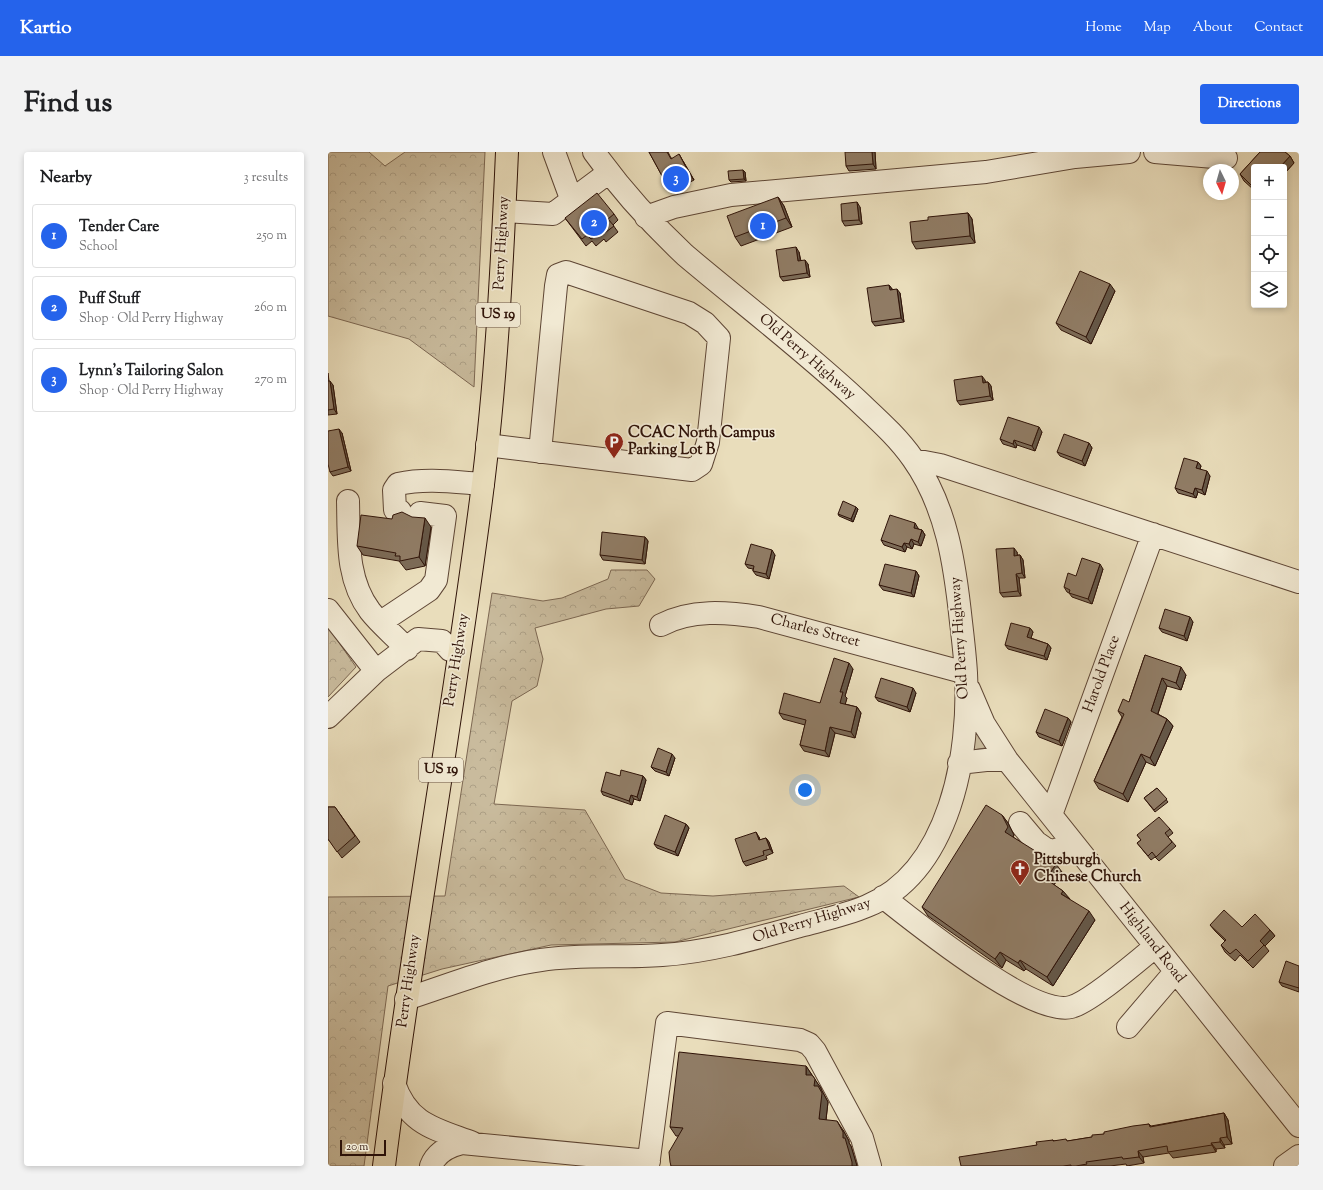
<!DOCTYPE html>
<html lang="en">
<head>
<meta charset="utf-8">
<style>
	:root { --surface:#fff; --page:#f2f2f2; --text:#202124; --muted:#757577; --line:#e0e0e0; --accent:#2563eb }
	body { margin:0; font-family:"Sorts Mill Goudy",serif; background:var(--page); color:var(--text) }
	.controls { position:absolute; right:12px; top:12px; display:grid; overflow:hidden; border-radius:4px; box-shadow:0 2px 6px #0003 }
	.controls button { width:36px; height:36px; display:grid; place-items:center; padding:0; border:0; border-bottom:1px solid var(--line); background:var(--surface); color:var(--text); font:20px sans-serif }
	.compass { position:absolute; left:875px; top:12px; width:36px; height:36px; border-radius:50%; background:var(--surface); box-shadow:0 2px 6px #0003; rotate:175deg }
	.scale { position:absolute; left:12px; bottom:10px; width:46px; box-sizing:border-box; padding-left:4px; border:2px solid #2f1308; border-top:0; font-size:11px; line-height:14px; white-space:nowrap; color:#2f1308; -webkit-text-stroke:3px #f1e9d3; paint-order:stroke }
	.you { position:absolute; left:477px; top:638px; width:14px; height:14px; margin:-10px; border:3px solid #fff; border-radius:50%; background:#1a73e8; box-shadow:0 0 0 6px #1a73e833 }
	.badge { display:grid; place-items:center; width:26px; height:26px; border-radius:50%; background:var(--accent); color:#fff; font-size:13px; font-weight:700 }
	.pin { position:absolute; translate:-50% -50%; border:2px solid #fff; box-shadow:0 1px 4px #0006 }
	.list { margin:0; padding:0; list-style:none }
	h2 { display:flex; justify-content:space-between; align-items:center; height:52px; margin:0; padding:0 16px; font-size:17px }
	h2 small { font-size:13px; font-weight:400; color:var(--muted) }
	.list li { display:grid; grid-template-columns:26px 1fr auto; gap:12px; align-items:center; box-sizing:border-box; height:64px; margin:0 8px 8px; padding:0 8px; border:1px solid var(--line); border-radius:4px }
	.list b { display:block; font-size:15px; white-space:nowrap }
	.list p { margin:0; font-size:13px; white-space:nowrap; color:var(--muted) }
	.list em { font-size:13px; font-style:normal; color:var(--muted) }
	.icon { flex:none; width:22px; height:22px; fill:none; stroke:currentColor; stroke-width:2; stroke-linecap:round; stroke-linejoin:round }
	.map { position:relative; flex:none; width:971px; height:1014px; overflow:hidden; border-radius:4px }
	header { display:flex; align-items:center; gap:24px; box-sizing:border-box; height:56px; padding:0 20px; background:var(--accent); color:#fff }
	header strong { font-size:19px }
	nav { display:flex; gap:22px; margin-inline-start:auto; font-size:14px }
	.intro { display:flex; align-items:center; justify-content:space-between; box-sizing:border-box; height:96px; padding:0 24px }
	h1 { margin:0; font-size:28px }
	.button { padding:10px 18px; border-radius:4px; background:var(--accent); color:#fff; font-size:14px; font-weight:700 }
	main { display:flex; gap:24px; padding:0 24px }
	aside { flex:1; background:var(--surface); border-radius:4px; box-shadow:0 2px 6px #0003 }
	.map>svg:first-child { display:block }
	.grass { fill:url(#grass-tufts); stroke:#7c6752 }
	.forest { fill:url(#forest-crowns); stroke:#7c6752 }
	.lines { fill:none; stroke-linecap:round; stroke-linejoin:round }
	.minor-casing { stroke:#5e4635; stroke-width:24 }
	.major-casing { stroke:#2f1308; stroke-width:24 }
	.minor { stroke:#f1e9d3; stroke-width:22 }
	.major { stroke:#e9ddbb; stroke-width:22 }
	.wall { fill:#7c6b57; stroke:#2f1308 }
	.shaded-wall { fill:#655747; stroke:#2f1308 }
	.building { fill:#907c65; stroke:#2f1308 }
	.labels { text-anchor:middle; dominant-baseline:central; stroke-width:3.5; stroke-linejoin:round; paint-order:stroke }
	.shield { fill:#f1e9d3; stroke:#695345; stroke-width:1 }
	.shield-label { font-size:14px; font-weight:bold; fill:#2f1308 }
	.street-label { font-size:15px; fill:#2f1308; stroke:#f1e9d3 }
	.poi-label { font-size:15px; font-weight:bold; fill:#2f1308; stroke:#f1e9d3; text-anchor:start }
</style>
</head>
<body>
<header>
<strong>Kartio</strong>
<nav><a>Home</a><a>Map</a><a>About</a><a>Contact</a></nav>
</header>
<div class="intro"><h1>Find us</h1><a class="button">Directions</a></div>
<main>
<aside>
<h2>Nearby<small>3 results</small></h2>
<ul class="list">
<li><span class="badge">1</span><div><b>Tender Care</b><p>School</p></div><em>250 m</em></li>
<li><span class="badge">2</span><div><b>Puff Stuff</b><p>Shop · Old Perry Highway</p></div><em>260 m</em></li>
<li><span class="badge">3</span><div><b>Lynn's Tailoring Salon</b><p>Shop · Old Perry Highway</p></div><em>270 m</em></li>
</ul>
</aside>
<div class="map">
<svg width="971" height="1014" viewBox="0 0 971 1014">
	<defs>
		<pattern id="grass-tufts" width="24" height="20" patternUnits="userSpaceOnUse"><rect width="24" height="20" fill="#c9bb9d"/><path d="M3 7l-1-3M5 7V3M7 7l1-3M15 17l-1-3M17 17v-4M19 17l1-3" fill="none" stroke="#ada086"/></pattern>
		<pattern id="forest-crowns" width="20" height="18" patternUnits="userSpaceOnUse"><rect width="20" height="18" fill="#c9bb9d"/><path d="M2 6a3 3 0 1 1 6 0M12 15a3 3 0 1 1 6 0" fill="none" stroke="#ada086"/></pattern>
	</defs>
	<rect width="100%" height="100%" fill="#e9ddbb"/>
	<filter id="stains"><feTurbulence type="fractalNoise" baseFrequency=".005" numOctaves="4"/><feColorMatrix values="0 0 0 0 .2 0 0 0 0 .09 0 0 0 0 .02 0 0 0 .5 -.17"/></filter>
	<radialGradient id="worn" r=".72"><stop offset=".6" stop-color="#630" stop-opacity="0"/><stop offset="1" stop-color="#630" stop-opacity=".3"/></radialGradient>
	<path class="grass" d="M 644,578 L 649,578 L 658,595 L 657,596 L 645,598 Z"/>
	<path class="forest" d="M 0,0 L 41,0 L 57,14 L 77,0 L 157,0 L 146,235 L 81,187 L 0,164 Z
		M 283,418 L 319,418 L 327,427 L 311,454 L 278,457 L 207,476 L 215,507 L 209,534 L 184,549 L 166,652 L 257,658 L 297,727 L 333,741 L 385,744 L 516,734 L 531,745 L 347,790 L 223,793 L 114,817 L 60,834 L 36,1014 L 0,1014 L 0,745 L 117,744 L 164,441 L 215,449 L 234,446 L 280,427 Z
		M 0,475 L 28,515 L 0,545 Z"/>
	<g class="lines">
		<g class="minor-casing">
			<path id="minor" d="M 226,0 L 244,49
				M 827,0 L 898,6
				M 177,59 L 225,62 L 280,21
				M 318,65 L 346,55 L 403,43 L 658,20 L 747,5 L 801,0
				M 159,293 L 364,318 L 373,312 L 380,290 L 391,186 L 377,171 L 361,161 L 238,120 L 230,123 L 228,134 L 212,300
				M 586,308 L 612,313 L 971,430
				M 20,349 C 21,388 18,427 42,459 C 52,472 67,484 79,497
				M 72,359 L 67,358 L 66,338 L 70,332 C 98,326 126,330 155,332
				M 0,458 L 48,519
				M 53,470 L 101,438 L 108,428 L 117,364 L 92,361
				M 333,473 C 363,457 399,460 431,465 L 638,521
				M 641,537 L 656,572 L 679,608 L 971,974
				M 0,565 L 48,519 L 90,487 L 114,489 L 122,498
				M 631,611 L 658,608 L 679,608
				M 723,663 L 825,382
				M 692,671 L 708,690 L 721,699 L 728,698 L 745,691
				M 555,745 C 588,771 704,865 743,855 C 763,850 809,809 827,795
				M 78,847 C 122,833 167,814 213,808 C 253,802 294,806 334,803 C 381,800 426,787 472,774 C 494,768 518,763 539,754 C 623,719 642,601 638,521 C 637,504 635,487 633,470 C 627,413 619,355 585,307 C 569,284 548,266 528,247 C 473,196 414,151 357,103 C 323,71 293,38 266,0
				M 800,875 L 847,820
				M 66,931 C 80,973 108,977 145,991
				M 103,1014 C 108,1001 121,994 134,991 L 321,1009
				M 320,1014 L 339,871 L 472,888 L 481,892 L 487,899 L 534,986 L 542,1014
				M 957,1014 L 971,1004"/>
		</g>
		<g class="major-casing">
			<path id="major" d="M 56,1014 C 84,791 124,571 153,348 C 168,233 174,116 179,0"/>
		</g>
		<use href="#minor" class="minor"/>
		<use href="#major" class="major"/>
	</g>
	<path class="wall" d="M 321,0 L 340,0 L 343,6 L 355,9 L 366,28 L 344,40 L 339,33 Z
		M 547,0 L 548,17 L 521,19 L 518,14 Z
		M 932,0 L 957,0 L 962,4 L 966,11 L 956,22 L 956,15 L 926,15 L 926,38 L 916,29 L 912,22 Z
		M 415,18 L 417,20 L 418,29 L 403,30 L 401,28 Z
		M 450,45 L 456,54 L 464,75 L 413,94 L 407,85 Z
		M 532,55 L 534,72 L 517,74 L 514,69 Z
		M 640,61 L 644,67 L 647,91 L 588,97 L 584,90 L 600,68 Z
		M 286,62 L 290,68 L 285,73 L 290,80 L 278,90 L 276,87 L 268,94 L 264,89 L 258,94 L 237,66 Z
		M 471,100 L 473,109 L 480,112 L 482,125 L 455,129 L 452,125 Z
		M 561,133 L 564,137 L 572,141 L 576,170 L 547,174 L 544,170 Z
		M 787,139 L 763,192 L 733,178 L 728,171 Z
		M 0,221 L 1,229 L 5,233 L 9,262 L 0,263 Z
		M 657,228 L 657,230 L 660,230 L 663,234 L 665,248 L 632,253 L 629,249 Z
		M 714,280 L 707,299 L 689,293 L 688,296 L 675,292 L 672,287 Z
		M 14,281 L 23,319 L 5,324 L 2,320 Z
		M 761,291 L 764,296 L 757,314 L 732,304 L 729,300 Z
		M 870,310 L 873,314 L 872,317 L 882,324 L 877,343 L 870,340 L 868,346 L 850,341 L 847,336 Z
		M 528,355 L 530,357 L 525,370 L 511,364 L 510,362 Z
		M 103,375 L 97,414 L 78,418 L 71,409 L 35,403 L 29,394 Z
		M 590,376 L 590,377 L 594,378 L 597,383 L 593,394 L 586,392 L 584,397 L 579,395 L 577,400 L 556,393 L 553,388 Z
		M 317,385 L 320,389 L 317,412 L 275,408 L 272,403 Z
		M 689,400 L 689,403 L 692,403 L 695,408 L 697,426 L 691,426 L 693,444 L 675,445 L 672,441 Z
		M 447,403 L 441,427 L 428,423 L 425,419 L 425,417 L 420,416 L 417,412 Z
		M 775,417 L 764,452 L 744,445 L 741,441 L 739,440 L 736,435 L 748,424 Z
		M 588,419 L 591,424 L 586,445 L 555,438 L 551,433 Z
		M 865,470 L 859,489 L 834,480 L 831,476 Z
		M 702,476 L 705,480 L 703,486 L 720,492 L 723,496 L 719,508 L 680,497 L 677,493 Z
		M 817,503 L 858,523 L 853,538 L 839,534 L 830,562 L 839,567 L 845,574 L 827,614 L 818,610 L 800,650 L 771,637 L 766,629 L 794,565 L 790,559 L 801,550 Z
		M 525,517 L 517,544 L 519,546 L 517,552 L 529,555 L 533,561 L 527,586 L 507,581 L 501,605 L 476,599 L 472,593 L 477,573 L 455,567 L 451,561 L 492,551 Z
		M 588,541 L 582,560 L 550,549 L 547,545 Z
		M 740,566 L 743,570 L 734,594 L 711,585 L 708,580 Z
		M 347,606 L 341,624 L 327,619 L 323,615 Z
		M 292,624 L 315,624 L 318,628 L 312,649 L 306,647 L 304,653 L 275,643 L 273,639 Z
		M 829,636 L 840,650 L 827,660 L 816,646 Z
		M 0,655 L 7,655 L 32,690 L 14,706 L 1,688 L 0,688 Z
		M 674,663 L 680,671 L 686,683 L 685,685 L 734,720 L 726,733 L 735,739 L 741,747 L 767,768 L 725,834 L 698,817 L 696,819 L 678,808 L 674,816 L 600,764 L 594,755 Z
		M 358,672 L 361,676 L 350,704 L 329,696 L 326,692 Z
		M 842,677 L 845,681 L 840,685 L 848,694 L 831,709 L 827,705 L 823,708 L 809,691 L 813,688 L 809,683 Z
		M 431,685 L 432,688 L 438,686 L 441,690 L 445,701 L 438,704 L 439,707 L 418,714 L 415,710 Z
		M 882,773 L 942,778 L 947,784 L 937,794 L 941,799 L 925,816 L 912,803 L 907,809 L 897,800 L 893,793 L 897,789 L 887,779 Z
		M 971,814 L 971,840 L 954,834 L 951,830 Z
		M 478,914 L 490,932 L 493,936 L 493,937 L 500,950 L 498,968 L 515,978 L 521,989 L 521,991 L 523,994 L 529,1014 L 343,1014 L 351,984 L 348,984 L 342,975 Z
		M 896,961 L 900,968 L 904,992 L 896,993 L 897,996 L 888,997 L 888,1000 L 845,1006 L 841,1001 L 815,1005 L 816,1011 L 799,1014 L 798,1012 L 782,1014 L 633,1014 L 709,993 L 725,988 L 726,989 L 740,989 L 764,985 L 776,982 L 821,972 L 823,974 Z"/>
	<path class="shaded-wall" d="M 544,0 L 547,0 L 548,17 L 545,12 Z
		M 351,2 L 355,9 L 366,28 L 361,21 Z
		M 962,4 L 966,11 L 956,22 L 956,15 L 952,15 Z
		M 415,18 L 417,20 L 418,29 L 416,27 Z
		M 450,45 L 456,54 L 464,75 L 458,66 Z
		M 529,50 L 532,55 L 534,72 L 531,68 Z
		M 640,61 L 644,67 L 647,91 L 642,84 Z
		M 468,95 L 471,100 L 473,113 L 470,109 Z
		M 477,108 L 480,112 L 482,125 L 479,121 Z
		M 782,132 L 787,139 L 763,192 L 758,185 Z
		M 561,133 L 564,137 L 565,142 L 562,138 Z
		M 569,137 L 572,141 L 576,170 L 573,166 Z
		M 654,224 L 657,228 L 658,235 L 655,231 Z
		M 2,229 L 5,233 L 9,262 L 6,257 Z
		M 660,230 L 663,234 L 665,248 L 662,244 Z
		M 711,275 L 714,280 L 707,299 L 704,294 Z
		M 11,277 L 14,281 L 23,319 L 20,315 Z
		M 686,288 L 689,293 L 688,296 L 685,292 Z
		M 761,291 L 764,296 L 757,314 L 754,309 Z
		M 870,310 L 873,314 L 871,320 L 868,316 Z
		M 879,319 L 882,324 L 877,343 L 874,338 Z
		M 867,336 L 870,340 L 868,346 L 865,342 Z
		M 528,355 L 530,357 L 525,370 L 523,367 Z
		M 97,366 L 103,375 L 97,414 L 91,405 Z
		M 587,371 L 590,376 L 589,380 L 586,376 Z
		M 594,378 L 597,383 L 593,394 L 590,390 Z
		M 317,385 L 320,389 L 317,412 L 314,408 Z
		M 583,387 L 586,392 L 584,397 L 581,392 Z
		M 576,391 L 579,395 L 577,400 L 574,395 Z
		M 686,396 L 689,400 L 690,408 L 686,404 Z
		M 444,398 L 447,403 L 441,427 L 438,422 Z
		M 692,403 L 695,408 L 697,426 L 694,421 Z
		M 772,412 L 775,417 L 764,452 L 760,447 Z
		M 588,419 L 591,424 L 586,445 L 583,441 Z
		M 688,422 L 691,426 L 693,444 L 690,439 Z
		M 862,465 L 865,470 L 859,489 L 856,484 Z
		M 702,476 L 705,480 L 702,489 L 699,485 Z
		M 720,492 L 723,496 L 719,508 L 716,504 Z
		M 521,511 L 525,517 L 517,544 L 519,546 L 516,557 L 512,551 L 512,540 Z
		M 853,515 L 858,523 L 853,538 L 848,531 Z
		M 834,526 L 839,534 L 828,567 L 823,559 Z
		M 585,536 L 588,541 L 582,560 L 579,555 Z
		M 529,555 L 533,561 L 527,586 L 523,580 Z
		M 740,566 L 743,570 L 734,594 L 731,589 Z
		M 839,567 L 845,574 L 827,614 L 822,606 Z
		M 502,575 L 507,581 L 501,605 L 497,599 Z
		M 344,602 L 347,606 L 341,624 L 338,620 Z
		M 813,602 L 818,610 L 800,650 L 795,642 Z
		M 315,624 L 318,628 L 312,649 L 309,645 Z
		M 303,643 L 306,647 L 304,653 L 301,649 Z
		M 674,663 L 680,671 L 686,683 L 683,688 L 677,680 Z
		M 358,672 L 361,676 L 350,704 L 347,700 Z
		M 428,680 L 431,685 L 434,693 L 431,688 Z
		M 438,686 L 441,690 L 445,701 L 442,697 Z
		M 728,712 L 734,720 L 724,736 L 718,727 Z
		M 735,739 L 742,747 L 733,742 Z
		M 761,759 L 767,768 L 725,834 L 719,825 Z
		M 942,778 L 947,784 L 937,794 L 932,789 Z
		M 672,800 L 678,808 L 674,816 L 667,807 Z
		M 692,808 L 698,817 L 696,819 L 690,811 Z
		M 478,914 L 490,932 L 493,936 L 493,937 L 500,950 L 497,976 L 491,967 L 492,942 L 478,923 Z
		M 896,961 L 900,968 L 904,992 L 899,985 Z
		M 509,969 L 515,978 L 521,989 L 521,991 L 523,994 L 529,1014 L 524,1014 Z
		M 892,986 L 896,993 L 897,996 L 892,990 Z
		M 883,991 L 888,997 L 888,1000 L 884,993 Z
		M 810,999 L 815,1005 L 816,1011 L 811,1005 Z"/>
	<path class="building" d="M 321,0 L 339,0 L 343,7 L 351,2 L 361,21 L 339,33 Z
		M 517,0 L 544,0 L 545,12 L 518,14 Z
		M 932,0 L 957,0 L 962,4 L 952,15 L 926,15 L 926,36 L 912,22 Z
		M 415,18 L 416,27 L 401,28 L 400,19 Z
		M 269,41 L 286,62 L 280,67 L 286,74 L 274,83 L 272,81 L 263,87 L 259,83 L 254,87 L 237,66 Z
		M 450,45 L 458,66 L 407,85 L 399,64 Z
		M 529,50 L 531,68 L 514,69 L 513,52 Z
		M 640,61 L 642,84 L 584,90 L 582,70 L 600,68 L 600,65 Z
		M 468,95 L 470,109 L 477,108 L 479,121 L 452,125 L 448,98 Z
		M 752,119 L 782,132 L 758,185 L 728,171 Z
		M 561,133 L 562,138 L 569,137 L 573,166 L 544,170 L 539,136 Z
		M 654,224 L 655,231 L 660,230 L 662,244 L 629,249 L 626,228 Z
		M 0,229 L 2,229 L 6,257 L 0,258 Z
		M 680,265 L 711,275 L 704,294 L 686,288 L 685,292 L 672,287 Z
		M 11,277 L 20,315 L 2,320 L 0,312 L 0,279 Z
		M 736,282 L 761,291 L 754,309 L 729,300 Z
		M 856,306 L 870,310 L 868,316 L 879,319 L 874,338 L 867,336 L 865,342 L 847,336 Z
		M 515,349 L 528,355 L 523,367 L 510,362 Z
		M 74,360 L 84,365 L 97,366 L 91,405 L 72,409 L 72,404 L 67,404 L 68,401 L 29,394 L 33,363 L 64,367 L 65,363 Z
		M 562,363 L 587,371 L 586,376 L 594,378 L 590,390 L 583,387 L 581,392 L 576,391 L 574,395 L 553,388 Z
		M 274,380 L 317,385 L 314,408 L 272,403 Z
		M 423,392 L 444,398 L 438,422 L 425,419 L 426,414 L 417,412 Z
		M 686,396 L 686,404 L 692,403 L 694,421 L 688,422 L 690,439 L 672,441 L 668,397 Z
		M 754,406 L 772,412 L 760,447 L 741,441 L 742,438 L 736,435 L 740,421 L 748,424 Z
		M 557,412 L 588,419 L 583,441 L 551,433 Z
		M 837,457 L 862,465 L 856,484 L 831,476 Z
		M 683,471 L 702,476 L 699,485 L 720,492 L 716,504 L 677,493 Z
		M 817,503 L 853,515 L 848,531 L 834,526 L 823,559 L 839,567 L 822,606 L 813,602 L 795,642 L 766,629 L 796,562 L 790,559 L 795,547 L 801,550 Z
		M 506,506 L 521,511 L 512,540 L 515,540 L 512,551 L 529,555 L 523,580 L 502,575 L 497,599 L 472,593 L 478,568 L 451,561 L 456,541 L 492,551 Z
		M 553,526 L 585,536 L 579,555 L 547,545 Z
		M 717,557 L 740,566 L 731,589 L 708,580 Z
		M 330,596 L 344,602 L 338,620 L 323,615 Z
		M 293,618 L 315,624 L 309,645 L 303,643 L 301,649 L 273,639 L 278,620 L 292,624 Z
		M 829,636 L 839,647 L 826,658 L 816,646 Z
		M 658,653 L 674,663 L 680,675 L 677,680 L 728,712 L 718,727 L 735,739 L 733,742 L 761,759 L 719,825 L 692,808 L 690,811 L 672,800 L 667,807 L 594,755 Z
		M 0,655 L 7,655 L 27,684 L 9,700 L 0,687 Z
		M 337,663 L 358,672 L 347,700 L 326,692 Z
		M 831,665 L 842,677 L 837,681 L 844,690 L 828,705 L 824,700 L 820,704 L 809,691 L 813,688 L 809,683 Z
		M 428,680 L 431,688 L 438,686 L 442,697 L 435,699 L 436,703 L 415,710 L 407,687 Z
		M 896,758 L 914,775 L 927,762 L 942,778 L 932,789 L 936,793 L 920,809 L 908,797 L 902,802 L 893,793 L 898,788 L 882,773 Z
		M 958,809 L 971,814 L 971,836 L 951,830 Z
		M 351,900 L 478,914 L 478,923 L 484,923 L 487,927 L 486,934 L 490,934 L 494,941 L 491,967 L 509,969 L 515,980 L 515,986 L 517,986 L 524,1010 L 524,1014 L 343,1014 L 342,1010 L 341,1000 L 355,976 L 342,975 Z
		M 896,961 L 899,985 L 892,986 L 892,990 L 883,991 L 884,993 L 840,1000 L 839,994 L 810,999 L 811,1005 L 795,1007 L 794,1005 L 758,1010 L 759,1012 L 748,1014 L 743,1014 L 743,1013 L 735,1014 L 633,1014 L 631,1005 L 709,993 L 708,990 L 725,988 L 725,989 L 738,987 L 739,989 L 764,985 L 764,983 L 776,982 L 776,980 L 805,974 L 821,972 L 822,975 Z"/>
	<defs>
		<g id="parking-pin" transform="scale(1)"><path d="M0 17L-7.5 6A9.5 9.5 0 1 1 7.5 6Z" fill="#8f2418" stroke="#f1e9d3"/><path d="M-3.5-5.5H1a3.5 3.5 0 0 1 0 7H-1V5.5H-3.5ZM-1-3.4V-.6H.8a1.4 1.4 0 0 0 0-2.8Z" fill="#fff"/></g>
		<g id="church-pin" transform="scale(1)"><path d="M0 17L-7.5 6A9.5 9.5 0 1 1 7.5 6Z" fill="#8f2418" stroke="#f1e9d3"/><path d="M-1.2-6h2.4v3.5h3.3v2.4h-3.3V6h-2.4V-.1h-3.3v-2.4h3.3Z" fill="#fff"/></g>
	</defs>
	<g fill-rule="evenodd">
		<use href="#parking-pin" x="286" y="290"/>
		<use href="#church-pin" x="692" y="717"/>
	</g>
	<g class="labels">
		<g class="shield">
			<rect x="148" y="151" width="44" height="24" rx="3"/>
			<rect x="91" y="606" width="44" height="24" rx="3"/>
		</g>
		<g class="shield-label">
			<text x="170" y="163">US 19</text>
			<text x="113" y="618">US 19</text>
		</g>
		<g class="street-label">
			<text transform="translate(174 91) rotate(-87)">Perry Highway</text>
			<text transform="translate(479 205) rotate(41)">Old Perry Highway</text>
			<text transform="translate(487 479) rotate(15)">Charles Street</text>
			<text transform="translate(632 486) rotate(-94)">Old Perry Highway</text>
			<text transform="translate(129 508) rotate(-81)">Perry Highway</text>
			<text transform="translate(774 522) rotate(-70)">Harold Place</text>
			<text transform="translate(484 769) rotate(-17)">Old Perry Highway</text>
			<text transform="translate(824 791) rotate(52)">Highland Road</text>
			<text transform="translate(81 829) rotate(-82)">Perry Highway</text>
		</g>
		<g class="poi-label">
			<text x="300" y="281">CCAC North Campus<tspan x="300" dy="17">Parking Lot B</tspan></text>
			<text x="706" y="708">Pittsburgh<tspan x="706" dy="17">Chinese Church</tspan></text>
		</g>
	</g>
	<rect width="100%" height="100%" filter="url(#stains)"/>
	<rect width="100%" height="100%" fill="url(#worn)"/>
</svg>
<div class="controls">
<button>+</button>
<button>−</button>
<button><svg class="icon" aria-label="locate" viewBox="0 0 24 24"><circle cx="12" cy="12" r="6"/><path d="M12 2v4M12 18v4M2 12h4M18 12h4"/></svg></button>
<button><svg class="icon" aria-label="layers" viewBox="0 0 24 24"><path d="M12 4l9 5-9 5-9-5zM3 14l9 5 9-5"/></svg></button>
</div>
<svg class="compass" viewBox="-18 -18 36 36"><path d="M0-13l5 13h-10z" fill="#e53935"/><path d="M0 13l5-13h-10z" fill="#757577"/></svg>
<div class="scale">20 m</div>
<div class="you"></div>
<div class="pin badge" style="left:435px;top:74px">1</div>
<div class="pin badge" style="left:266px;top:71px">2</div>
<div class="pin badge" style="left:348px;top:27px">3</div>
</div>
</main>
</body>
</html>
